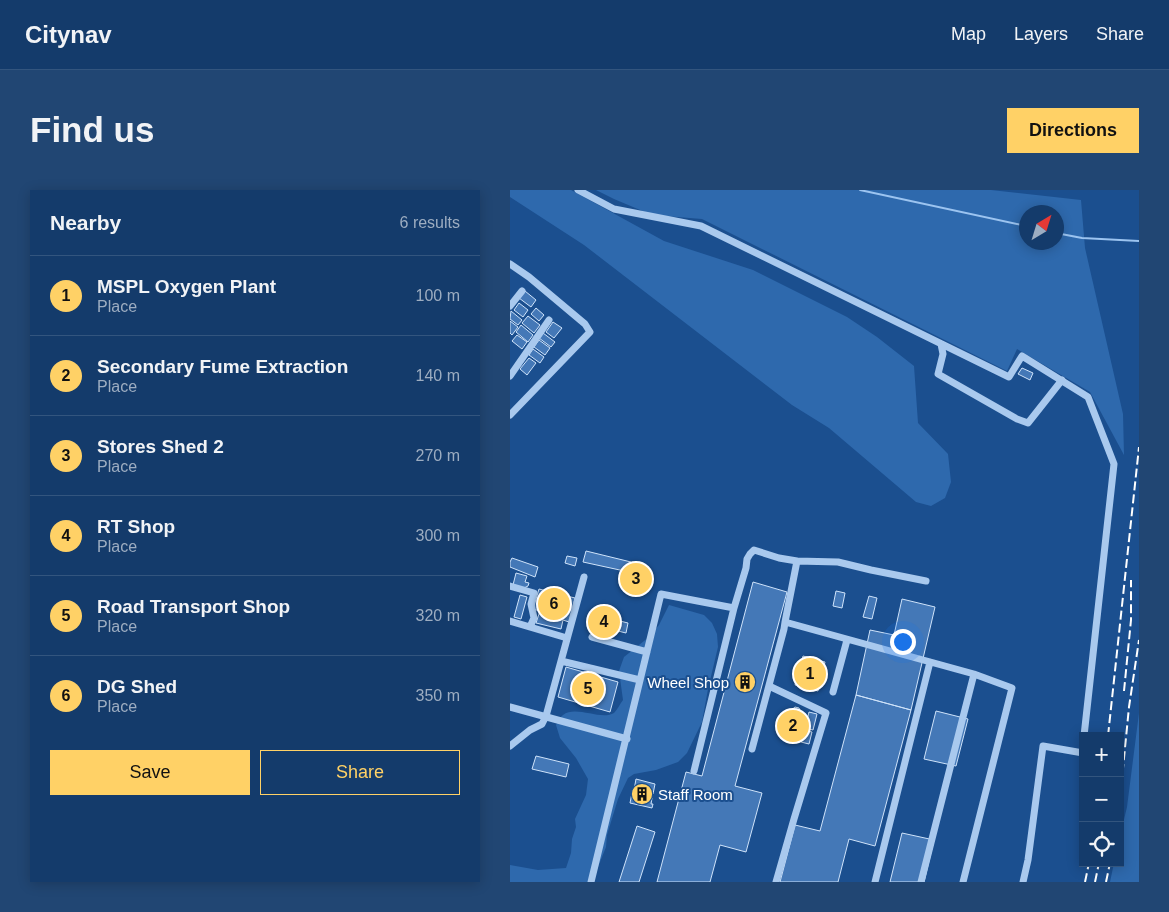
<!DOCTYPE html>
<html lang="en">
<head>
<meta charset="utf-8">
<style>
	:root { --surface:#143b6b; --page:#214673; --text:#f1f3f6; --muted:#9dadc1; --line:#33557e; --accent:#ffd166 }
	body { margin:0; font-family:Arial,sans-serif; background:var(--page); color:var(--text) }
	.controls { position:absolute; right:15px; bottom:15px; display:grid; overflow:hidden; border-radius:0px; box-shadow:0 2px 12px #0003 }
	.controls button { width:45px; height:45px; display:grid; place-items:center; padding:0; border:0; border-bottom:1px solid var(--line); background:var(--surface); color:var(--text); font:25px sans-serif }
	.compass { position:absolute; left:509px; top:15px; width:45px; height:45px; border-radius:50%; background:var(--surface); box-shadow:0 2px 12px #0003; rotate:38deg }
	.you { position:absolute; left:392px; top:451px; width:18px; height:18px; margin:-12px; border:4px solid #fff; border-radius:50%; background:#1a73e8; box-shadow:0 0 0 8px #1a73e833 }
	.badge { display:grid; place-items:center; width:32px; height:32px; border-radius:50%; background:var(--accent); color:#111; font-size:16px; font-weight:700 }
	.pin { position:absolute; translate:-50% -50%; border:2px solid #fff; box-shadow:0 1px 5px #0006 }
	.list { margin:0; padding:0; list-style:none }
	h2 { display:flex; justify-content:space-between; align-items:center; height:65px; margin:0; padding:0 20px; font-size:21px }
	h2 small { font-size:16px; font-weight:400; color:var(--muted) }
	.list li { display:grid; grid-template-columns:32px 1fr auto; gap:15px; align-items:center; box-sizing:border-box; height:80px; padding:0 20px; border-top:1px solid var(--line) }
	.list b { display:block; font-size:19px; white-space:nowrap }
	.list p { margin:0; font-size:16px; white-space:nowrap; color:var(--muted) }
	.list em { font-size:16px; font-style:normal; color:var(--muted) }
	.actions { display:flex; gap:10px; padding:15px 20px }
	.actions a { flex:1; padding:11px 0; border:1px solid var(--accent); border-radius:0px; text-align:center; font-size:18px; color:var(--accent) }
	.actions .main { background:var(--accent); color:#111 }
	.icon { flex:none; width:28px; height:28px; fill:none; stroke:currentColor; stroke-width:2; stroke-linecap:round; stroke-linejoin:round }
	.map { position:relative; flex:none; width:629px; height:692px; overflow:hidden; border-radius:0px }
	header { display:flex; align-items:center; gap:30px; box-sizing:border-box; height:70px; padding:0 25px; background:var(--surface); border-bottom:1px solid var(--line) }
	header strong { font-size:24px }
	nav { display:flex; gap:28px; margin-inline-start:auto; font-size:18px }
	.intro { display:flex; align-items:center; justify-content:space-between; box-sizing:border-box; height:120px; padding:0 30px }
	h1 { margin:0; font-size:35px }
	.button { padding:12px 22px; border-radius:0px; background:var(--accent); color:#111; font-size:18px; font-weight:700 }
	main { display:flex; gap:30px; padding:0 30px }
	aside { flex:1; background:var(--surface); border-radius:0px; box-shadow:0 2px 12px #0003 }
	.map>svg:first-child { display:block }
	.green { fill:#2e69ad; fill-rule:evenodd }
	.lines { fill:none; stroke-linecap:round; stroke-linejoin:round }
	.stream { stroke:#9cc4f0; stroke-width:2 }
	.building { fill:#4478b7; stroke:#cfe3fa }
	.minor { stroke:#a9c9ee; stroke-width:7 }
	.rail { stroke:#fff; stroke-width:2; stroke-dasharray:9 4; stroke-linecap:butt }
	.labels { text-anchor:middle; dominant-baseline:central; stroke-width:4; stroke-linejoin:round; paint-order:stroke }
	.poi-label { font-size:15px; fill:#fff; stroke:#1b4f8f; text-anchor:end }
</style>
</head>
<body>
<header>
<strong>Citynav</strong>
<nav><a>Map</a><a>Layers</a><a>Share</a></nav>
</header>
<div class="intro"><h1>Find us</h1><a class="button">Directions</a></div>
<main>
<aside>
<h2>Nearby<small>6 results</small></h2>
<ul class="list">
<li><span class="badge">1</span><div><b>MSPL Oxygen Plant</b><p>Place</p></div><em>100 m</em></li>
<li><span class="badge">2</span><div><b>Secondary Fume Extraction</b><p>Place</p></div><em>140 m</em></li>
<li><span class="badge">3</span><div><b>Stores Shed 2</b><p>Place</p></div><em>270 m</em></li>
<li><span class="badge">4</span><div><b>RT Shop</b><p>Place</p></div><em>300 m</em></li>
<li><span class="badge">5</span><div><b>Road Transport Shop</b><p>Place</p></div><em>320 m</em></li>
<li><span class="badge">6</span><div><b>DG Shed</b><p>Place</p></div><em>350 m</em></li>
</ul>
<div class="actions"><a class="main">Save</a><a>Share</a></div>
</aside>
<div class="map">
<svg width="629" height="692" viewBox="0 0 629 692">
	<rect width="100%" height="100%" fill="#1b4f8f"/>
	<path class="green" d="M 0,0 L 61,0 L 154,51 L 243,80 L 337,127 L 367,147 L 404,176 L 408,233 L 438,264 L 441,292 L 435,308 L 421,316 L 406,312 L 319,238 L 282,215 L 74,55 L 0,7 Z
		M 86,0 L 481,0 L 571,10 L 575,58 L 613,224 L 614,265 L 580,202 L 507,159 L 497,181 L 192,29 L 142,25 L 104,9 ZM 516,22 L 546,22 L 546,52 L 516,52 Z
		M 159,415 L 194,425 L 202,433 L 207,444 L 208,457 L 198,499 L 192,532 L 177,563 L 168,572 L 146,580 L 124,584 L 118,588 L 108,609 L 97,645 L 96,657 L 82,692 L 0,692 L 0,675 L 28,680 L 56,678 L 61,663 L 62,649 L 66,637 L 65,629 L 76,605 L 78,589 L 66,568 L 50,548 L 46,535 C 48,532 50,527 53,525 C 66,515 91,531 104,523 C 107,520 110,514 113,510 L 109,481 L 114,467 L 139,447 L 149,435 Z
		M 629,523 L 629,692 L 600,692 L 604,673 L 610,673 L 610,646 L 617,617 Z"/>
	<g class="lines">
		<path class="stream" d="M 350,0 L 516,36
			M 546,43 L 572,48 L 629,51"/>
	</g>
	<path class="building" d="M 15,101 L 26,110 L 21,117 L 9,108 Z
		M 9,113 L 18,120 L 13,127 L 4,120 Z
		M 26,118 L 34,125 L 29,131 L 21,124 Z
		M 1,121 L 12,130 L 8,135 L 0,129 Z
		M 18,126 L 30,135 L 24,143 L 12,133 Z
		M 0,131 L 8,137 L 2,145 L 0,143 Z
		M 43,132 L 52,138 L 44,148 L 36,142 Z
		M 11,135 L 23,145 L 18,152 L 6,142 Z
		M 33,143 L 45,152 L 41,157 L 29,148 Z
		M 7,145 L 17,152 L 12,159 L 2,151 Z
		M 29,150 L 40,158 L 35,165 L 24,157 Z
		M 23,159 L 34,167 L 30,173 L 19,165 Z
		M 19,168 L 26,173 L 17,185 L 10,179 Z
		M 512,178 L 523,183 L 520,190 L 508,184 Z
		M 76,361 L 121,372 L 120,380 L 124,381 L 120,402 L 114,401 L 119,382 L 73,372 Z
		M 57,366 L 67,368 L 65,376 L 55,373 Z
		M 2,368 L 28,377 L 25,387 L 0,377 L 0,372 Z
		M 124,381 L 131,382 L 128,396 L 121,395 Z
		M 6,383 L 17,386 L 15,392 L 19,393 L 18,396 L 14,398 L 3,395 Z
		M 243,392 L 277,402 L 225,596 L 252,603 L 236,662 L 210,655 L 200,692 L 147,692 L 176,582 L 192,586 Z
		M 29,399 L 65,408 L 59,432 L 53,430 L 51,439 L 26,433 L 30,421 L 23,419 Z
		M 326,401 L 335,403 L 332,418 L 323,416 Z
		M 10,405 L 17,407 L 11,429 L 4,427 Z
		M 359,406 L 367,408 L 362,429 L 353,427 Z
		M 392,409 L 425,417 L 401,520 L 346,505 L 360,440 L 384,445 Z
		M 91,426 L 99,428 L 97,438 L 89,436 Z
		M 110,431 L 118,433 L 116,443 L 108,441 Z
		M 293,466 L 315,472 L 308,501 L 285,495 Z
		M 56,477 L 108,492 L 100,522 L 48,507 Z
		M 346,505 L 401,520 L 365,656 L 339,649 L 328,692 L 270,692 L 285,635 L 310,641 Z
		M 285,517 L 289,518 L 292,525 L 294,526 L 293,531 L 295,532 L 292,547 L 270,541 L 274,526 L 276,527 L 278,522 L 279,522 Z
		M 426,521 L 458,529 L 446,576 L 414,569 Z
		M 299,522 L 307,524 L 303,540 L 295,538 Z
		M 294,540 L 302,542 L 299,554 L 291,552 Z
		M 26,566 L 59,574 L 56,587 L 22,579 Z
		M 126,589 L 145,594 L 143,604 L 137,602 L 135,604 L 136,606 L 142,608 L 141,614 L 143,614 L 142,618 L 120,613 L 122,603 L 128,605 L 129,601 L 124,600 Z
		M 127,636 L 145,642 L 129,692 L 109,692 Z
		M 392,643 L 424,650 L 414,692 L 380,692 Z"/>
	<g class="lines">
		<path class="minor" d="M 68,0 L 104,19 L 191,36 L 499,187 L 512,166 L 578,207 L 604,274 L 574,546
			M 0,74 L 19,87 L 75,134 L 80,142 L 0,225
			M 0,116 L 12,101
			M 431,154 L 433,164 L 428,184 L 507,229 L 518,233 L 552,190
			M 0,186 L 39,130
			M 287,371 L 328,372 L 361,380 L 416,391
			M 0,396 L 24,403 L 21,414 L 24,428 L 20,437
			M 0,431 L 57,448
			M 82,447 L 137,462
			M 51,471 L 130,490
			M 259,496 L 316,523 L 284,629 L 266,692
			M 323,502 L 337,450
			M 0,517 L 117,549
			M 0,556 L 20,540 L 32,534 L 36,526 L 74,387
			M 242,559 L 274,439 L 275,432
			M 184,581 L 224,418
			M 81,692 L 151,404 L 224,418 L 236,378 L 237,369 L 240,364 L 244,360 L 269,368 L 287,371 L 275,432 L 464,484 L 411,692
			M 365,692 L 420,472
			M 453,692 L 502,498 L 464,484
			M 513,692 L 518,670 L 533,556 L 573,563 L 573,561"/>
		<path class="rail" d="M 614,501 L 621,430 L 621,390
			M 598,546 L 629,257
			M 610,609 L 619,517 L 629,450
			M 575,692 L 579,673
			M 585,692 L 589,673
			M 596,692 L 600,673"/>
	</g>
	<defs>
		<g id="building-disc" transform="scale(1.125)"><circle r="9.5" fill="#ffd166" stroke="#1b4f8f"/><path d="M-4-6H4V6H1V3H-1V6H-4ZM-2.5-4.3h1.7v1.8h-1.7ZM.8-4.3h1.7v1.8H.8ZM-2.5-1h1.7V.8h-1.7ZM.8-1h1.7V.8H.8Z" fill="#111"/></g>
	</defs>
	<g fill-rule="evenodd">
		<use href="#building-disc" x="235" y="492"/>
		<use href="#building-disc" x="132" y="604"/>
	</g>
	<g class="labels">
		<g class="poi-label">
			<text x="219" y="492">Wheel Shop</text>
			<text x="148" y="604" text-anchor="start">Staff Room</text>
		</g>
	</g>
</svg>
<div class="controls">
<button>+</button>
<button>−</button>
<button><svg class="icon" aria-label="locate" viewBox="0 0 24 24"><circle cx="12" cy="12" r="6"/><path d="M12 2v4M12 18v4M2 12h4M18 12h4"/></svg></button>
</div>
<svg class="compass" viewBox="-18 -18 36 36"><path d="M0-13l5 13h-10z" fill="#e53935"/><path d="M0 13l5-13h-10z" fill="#9dadc1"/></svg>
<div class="you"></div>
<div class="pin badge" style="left:300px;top:484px">1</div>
<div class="pin badge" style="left:283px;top:536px">2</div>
<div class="pin badge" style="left:126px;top:389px">3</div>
<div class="pin badge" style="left:94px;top:432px">4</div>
<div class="pin badge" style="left:78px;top:499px">5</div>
<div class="pin badge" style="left:44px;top:414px">6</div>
</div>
</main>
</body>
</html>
